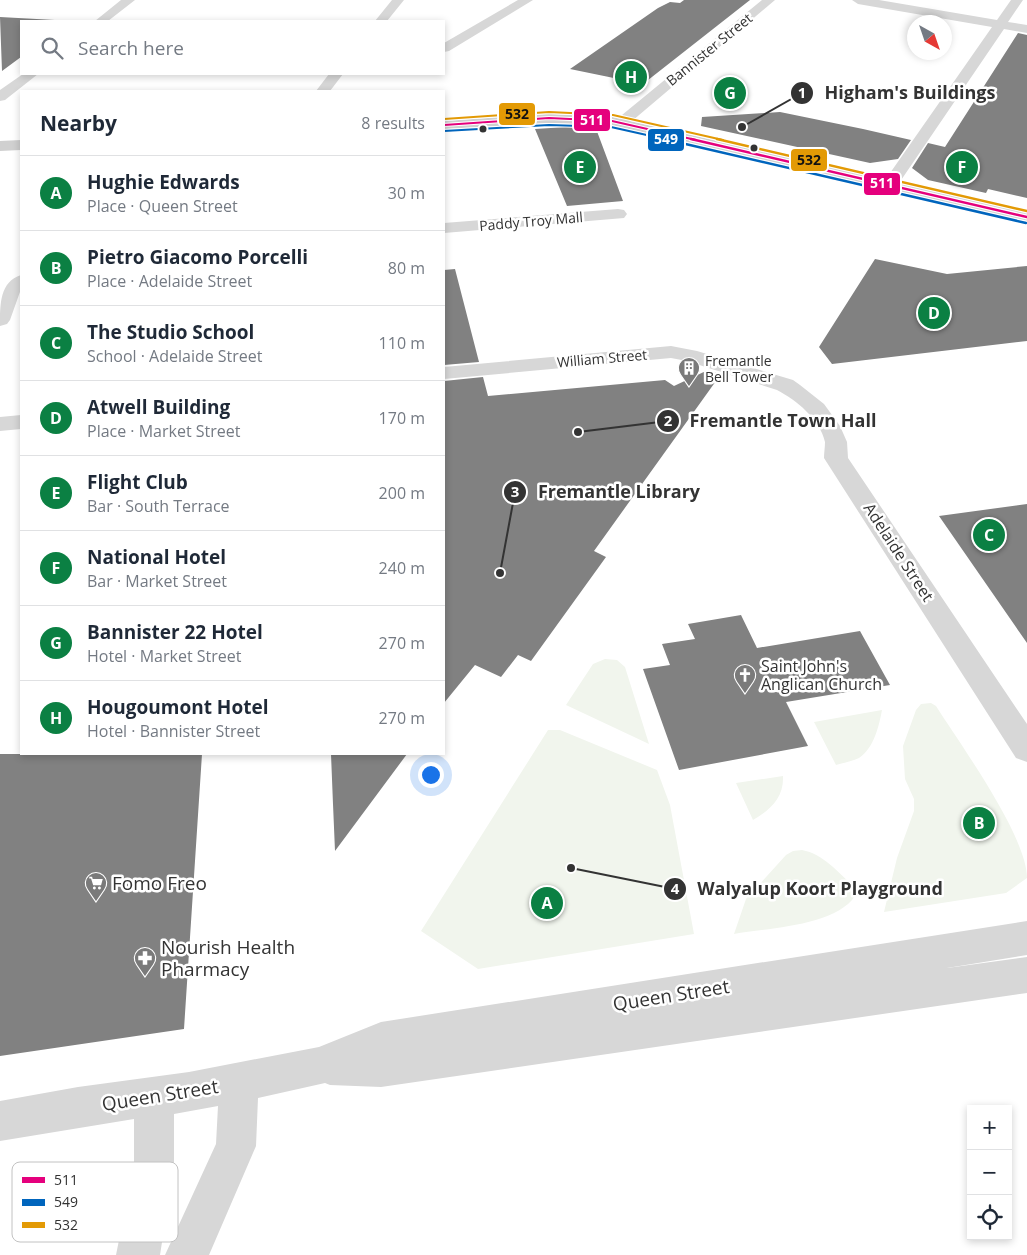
<!DOCTYPE html>
<html lang="en">
<head>
<meta charset="utf-8">
<style>
	:root { --surface:#fff; --page:#f6f6f7; --text:#1f2937; --muted:#747a83; --line:#e0e1e3; --accent:#0b8043 }
	body { margin:0; font-family:"Open Sans",sans-serif; background:var(--page); color:var(--text) }
	.controls { position:absolute; right:15px; bottom:15px; display:grid; overflow:hidden; border-radius:0px; box-shadow:0 2px 8px #0003 }
	.controls button { width:45px; height:45px; display:grid; place-items:center; padding:0; border:0; border-bottom:1px solid var(--line); background:var(--surface); color:var(--text); font:25px sans-serif }
	.compass { position:absolute; left:907px; top:15px; width:45px; height:45px; border-radius:50%; background:var(--surface); box-shadow:0 2px 8px #0003; rotate:140deg }
	.you { position:absolute; left:430px; top:774px; width:18px; height:18px; margin:-12px; border:4px solid #fff; border-radius:50%; background:#1a73e8; box-shadow:0 0 0 8px #1a73e833 }
	.badge { display:grid; place-items:center; width:32px; height:32px; border-radius:50%; background:var(--accent); color:#fff; font-size:16px; font-weight:700 }
	.pin { position:absolute; translate:-50% -50%; border:2px solid #fff; box-shadow:0 1px 5px #0006 }
	.list { margin:0; padding:0; list-style:none }
	h2 { display:flex; justify-content:space-between; align-items:center; height:65px; margin:0; padding:0 20px; font-size:21px }
	h2 small { font-size:16px; font-weight:400; color:var(--muted) }
	.list li { display:grid; grid-template-columns:32px 1fr auto; gap:15px; align-items:center; box-sizing:border-box; height:75px; padding:0 20px; border-top:1px solid var(--line) }
	.list b { display:block; font-size:19px; white-space:nowrap }
	.list p { margin:0; font-size:16px; white-space:nowrap; color:var(--muted) }
	.list em { font-size:16px; font-style:normal; color:var(--muted) }
	.icon { flex:none; width:28px; height:28px; fill:none; stroke:currentColor; stroke-width:2; stroke-linecap:round; stroke-linejoin:round }
	.map { position:relative; flex:none; width:1027px; height:1255px; overflow:hidden }
	.search { position:absolute; background:var(--surface); box-shadow:0 2px 8px #0003; left:20px; top:20px; width:425px; height:55px; display:flex; align-items:center; gap:12px; box-sizing:border-box; padding:0 18px; border-radius:0px; color:var(--muted); font-size:19px }
	.panel { position:absolute; background:var(--surface); box-shadow:0 2px 8px #0003; left:20px; top:90px; width:425px; height:665px; border-radius:0px }
	.map>svg:first-child { display:block }
	.green { fill:#f1f5ed }
	.building { fill:#818181 }
	.lines { fill:none; stroke-linecap:round; stroke-linejoin:round }
	.street { fill:#d7d7d7; fill-rule:evenodd }
	.secondary { fill:#d0d0d0; fill-rule:evenodd }
	.bus-1-far1-casing { stroke:#fff; stroke-width:4 }
	.bus-1-casing { stroke:#fff; stroke-width:5 }
	.bus-2-far1-casing { stroke:#fff; stroke-width:4 }
	.bus-2-casing { stroke:#fff; stroke-width:5 }
	.bus-3-far1-casing { stroke:#fff; stroke-width:4 }
	.bus-3-casing { stroke:#fff; stroke-width:5 }
	.bus-1-far1 { stroke:#e5007d; stroke-width:2 }
	.bus-1 { stroke:#e5007d; stroke-width:2.5 }
	.bus-2-far1 { stroke:#0065bd; stroke-width:2 }
	.bus-2 { stroke:#0065bd; stroke-width:2.5 }
	.bus-3-far1 { stroke:#e39a05; stroke-width:2 }
	.bus-3 { stroke:#e39a05; stroke-width:2.5 }
	.bus-dot { fill:#333; stroke:#fff; stroke-width:2 }
	.labels { text-anchor:middle; dominant-baseline:central; stroke-width:5; stroke-linejoin:round; paint-order:stroke }
	.far-street-label { font-size:14px; fill:#333; stroke:#fff }
	.far-poi-label { font-size:14px; fill:#333; stroke:#fff; text-anchor:start }
	.street-label { font-size:16px; fill:#333; stroke:#fff }
	.poi-label { font-size:16px; fill:#333; stroke:#fff; text-anchor:start }
	.near-poi-label { font-size:19px; fill:#333; stroke:#fff; text-anchor:start }
	.near-street-label { font-size:19px; fill:#333; stroke:#fff }
	.key { fill:#fff; stroke:#c2c2c2; stroke-width:1 }
	.key-label { font-size:14px; fill:#333 }
	.leader { fill:none; stroke:#333; stroke-width:2 }
	.callout-dot { fill:#333; stroke:#fff; stroke-width:2 }
	.mark-label { font-size:15px; text-anchor:middle; font-weight:bold; fill:#fff }
	.callout-label { font-size:18px; text-anchor:middle; font-weight:bold; fill:#333; stroke:#fff; stroke-width:5; stroke-linejoin:round; paint-order:stroke }
	.line-badge { stroke:#fff; stroke-width:2 }
	.badge-label { font-size:14px; text-anchor:middle; font-weight:bold; fill:#fff }
	.pale-badge-label { font-size:14px; text-anchor:middle; font-weight:bold; fill:#111 }
</style>
</head>
<body>
<div class="map">
<svg width="1027" height="1255" viewBox="0 0 1027 1255">
	<rect width="100%" height="100%" fill="#fff"/>
	<path class="green" d="M 605,659 L 617,660 L 625,667 L 649,744 L 566,705 L 593,664 Z
		M 931,703 L 936,706 C 960,744 1027,836 1027,878 L 1006,893 L 884,912 L 897,858 L 914,811 L 914,799 L 905,779 L 903,746 L 916,710 L 921,704 Z
		M 882,710 C 879,726 874,748 859,758 C 853,761 843,763 836,765 L 814,722 Z
		M 548,730 L 560,730 L 657,770 L 670,805 L 694,934 L 478,969 L 421,931 Z
		M 783,776 C 784,798 770,810 753,820 L 736,783 Z
		M 802,850 C 823,854 838,872 853,886 L 855,896 C 835,926 768,928 734,934 L 746,899 L 786,855 L 793,851 Z"/>
	<path class="building" d="M 684,0 L 750,0 L 643,84 L 570,69 L 658,8 L 670,2 L 680,3 Z
		M 0,17 L 73,21 L 21,21 L 21,57 L 2,71 Z
		M 1018,33 L 1027,35 L 1027,198 L 988,189 L 986,193 L 928,180 L 912,168 L 928,143 L 945,147 Z
		M 780,112 L 863,129 L 911,140 L 898,159 L 870,163 L 701,126 L 702,117 Z
		M 582,126 L 595,126 L 623,201 L 567,206 L 535,129 Z
		M 875,259 L 947,274 L 1027,266 L 1027,341 L 832,364 L 819,347 Z
		M 455,269 L 479,362 L 444,365 L 444,270 Z
		M 708,370 L 721,374 L 594,551 L 606,557 L 531,661 L 518,655 L 501,677 L 475,665 L 444,703 L 444,381 L 483,377 L 488,396 L 665,380 L 674,386 Z
		M 1027,504 L 1027,643 L 939,516 Z
		M 741,615 L 757,648 L 860,631 L 890,685 L 786,702 L 808,746 L 679,770 L 643,669 L 670,665 L 662,644 L 695,639 L 688,624 Z
		M 0,754 L 202,754 L 184,1029 L 0,1056 Z
		M 331,754 L 407,754 L 335,851 L 333,804 Z"/>
	<g class="lines">
		<path class="street" d="M 121,0 L 135,0 L 108,21 L 95,21 Z
			M 392,0 L 404,0 L 387,21 L 375,21 Z
			M 518,0 L 533,0 L 449,51 L 444,52 L 444,43 Z
			M 762,0 L 775,0 L 632,121 L 622,121 L 620,118 L 622,115 Z
			M 852,0 L 879,0 L 997,20 L 1011,0 L 1023,0 L 1008,22 L 1027,25 L 1027,33 L 1004,29 L 895,189 L 883,189 L 881,186 L 992,27 L 858,4 Z
			M 23,74 L 38,74 L 5,100 L 0,101 L 0,90 Z
			M 329,74 L 343,74 L 330,91 L 316,91 Z
			M 618,209 L 624,210 L 627,214 L 624,218 L 444,233 L 444,223 Z
			M 21,275 L 21,289 L 10,320 L 7,324 L 0,326 C 0,303 0,282 21,275 Z
			M 671,346 L 697,351 L 793,380 L 800,385 L 824,404 L 840,426 L 847,442 L 848,458 L 1027,724 L 1027,762 L 1016,758 L 824,458 C 824,453 825,447 825,442 C 820,419 796,400 777,390 L 687,361 L 671,358 L 444,379 L 444,367 Z
			M 21,415 L 21,429 L 0,431 L 0,417 Z
			M 1027,921 L 1027,955 L 947,968 L 1027,957 L 1027,993 L 381,1087 L 330,1085 L 325,1083 L 258,1098 L 256,1146 L 209,1255 L 165,1255 L 216,1144 L 218,1106 L 174,1114 L 174,1165 L 160,1255 L 116,1255 L 134,1165 L 134,1119 L 0,1141 L 0,1101 L 78,1087 L 189,1072 L 319,1047 L 381,1022 Z"/>
		<path class="secondary" d="M 549,114 L 612,117 L 1027,212 L 1027,222 L 612,125 L 549,123 L 444,129 L 444,121 Z
			M 21,140 L 21,150 L 0,151 L 0,141 Z"/>
		<g class="bus-1-far1-casing">
			<path id="bus-1-far1" d="M 444,125 L 549,118 L 612,121 L 696,140"/>
		</g>
		<g class="bus-1-casing">
			<path id="bus-1" d="M 691,139 L 1027,217"/>
		</g>
		<g class="bus-2-far1-casing">
			<path id="bus-2-far1" d="M 444,131 L 549,125 L 611,127 L 669,140"/>
		</g>
		<g class="bus-2-casing">
			<path id="bus-2" d="M 664,139 L 1026,223"/>
		</g>
		<g class="bus-3-far1-casing">
			<path id="bus-3-far1" d="M 444,119 L 549,112 L 613,115 L 723,140"/>
		</g>
		<g class="bus-3-casing">
			<path id="bus-3" d="M 717,139 L 1027,211"/>
		</g>
		<use href="#bus-1-far1" class="bus-1-far1"/>
		<use href="#bus-1" class="bus-1"/>
		<use href="#bus-2-far1" class="bus-2-far1"/>
		<use href="#bus-2" class="bus-2"/>
		<use href="#bus-3-far1" class="bus-3-far1"/>
		<use href="#bus-3" class="bus-3"/>
	</g>
	<defs>
		<g id="building-pin" transform="scale(1.125)"><path d="M0 17L-7.5 6A9.5 9.5 0 1 1 7.5 6Z" fill="#7a7a7a" stroke="#fff"/><path d="M-4-6H4V6H1V3H-1V6H-4ZM-2.5-4.3h1.7v1.8h-1.7ZM.8-4.3h1.7v1.8H.8ZM-2.5-1h1.7V.8h-1.7ZM.8-1h1.7V.8H.8Z" fill="#fff"/></g>
		<g id="church-pin" transform="scale(1.125)"><path d="M0 17L-7.5 6A9.5 9.5 0 1 1 7.5 6Z" fill="#7a7a7a" stroke="#fff"/><path d="M-1.2-6h2.4v3.5h3.3v2.4h-3.3V6h-2.4V-.1h-3.3v-2.4h3.3Z" fill="#fff"/></g>
		<g id="supermarket-pin" transform="scale(1.125)"><path d="M0 17L-7.5 6A9.5 9.5 0 1 1 7.5 6Z" fill="#7a7a7a" stroke="#fff"/><path d="M-6-5.5h2.5l.6 2H6L4.5 2H-2.5L-4.4-4H-6ZM-1.5 3.2a1.3 1.3 0 1 0 .1 0ZM3 3.2a1.3 1.3 0 1 0 .1 0Z" fill="#fff"/></g>
		<g id="pharmacy-pin" transform="scale(1.125)"><path d="M0 17L-7.5 6A9.5 9.5 0 1 1 7.5 6Z" fill="#7a7a7a" stroke="#fff"/><path d="M-2-6h4v4h4v4h-4v4h-4v-4h-4v-4h4Z" fill="#fff"/></g>
	</defs>
	<g fill-rule="evenodd">
		<use href="#building-pin" x="689" y="368"/>
		<use href="#church-pin" x="745" y="675"/>
		<use href="#supermarket-pin" x="96" y="883"/>
		<use href="#pharmacy-pin" x="145" y="958"/>
	</g>
	<g class="bus-dot">
		<circle cx="483" cy="129" r="4.5"/>
		<circle cx="754" cy="148" r="4.5"/>
	</g>
	<g class="labels">
		<g class="far-street-label">
			<text transform="translate(709 49) rotate(-39)">Bannister Street</text>
			<text transform="translate(531 221) rotate(-5)">Paddy Troy Mall</text>
			<text transform="translate(602 358) rotate(-5)">William Street</text>
		</g>
		<g class="far-poi-label">
			<text x="705" y="360">Fremantle<tspan x="705" dy="16">Bell Tower</tspan></text>
		</g>
		<g class="street-label">
			<text transform="translate(899 552) rotate(57)">Adelaide Street</text>
		</g>
		<g class="poi-label">
			<text x="761" y="666">Saint John's<tspan x="761" dy="18">Anglican Church</tspan></text>
		</g>
		<g class="near-poi-label">
			<text x="112" y="883">Fomo Freo</text>
			<text x="161" y="947">Nourish Health<tspan x="161" dy="22">Pharmacy</tspan></text>
		</g>
		<g class="near-street-label">
			<text transform="translate(671 995) rotate(-9)">Queen Street</text>
			<text transform="translate(160 1095) rotate(-9)">Queen Street</text>
		</g>
	</g>
	<rect x="12" y="1162" width="166" height="80" rx="8" class="key"/>
	<rect x="22" y="1177" width="23" height="6" fill="#e5007d"/>
	<rect x="22" y="1199" width="23" height="7" fill="#0065bd"/>
	<rect x="22" y="1222" width="23" height="6" fill="#e39a05"/>
	<g class="key-label">
		<text x="54" y="1185">511</text>
		<text x="54" y="1207">549</text>
		<text x="54" y="1230">532</text>
	</g>
	<path class="leader" d="M742 127L802 93M578 432L668 421M500 573L515 492M571 868L675 889"/>
	<g class="callout-dot">
		<circle cx="742" cy="127" r="5"/>
		<circle cx="578" cy="432" r="5"/>
		<circle cx="500" cy="573" r="5"/>
		<circle cx="571" cy="868" r="5"/>
		<circle cx="802" cy="93" r="12"/>
		<circle cx="668" cy="421" r="12"/>
		<circle cx="515" cy="492" r="12"/>
		<circle cx="675" cy="889" r="12"/>
	</g>
	<g class="mark-label">
		<text x="802" y="98">1</text>
		<text x="668" y="426">2</text>
		<text x="515" y="497">3</text>
		<text x="675" y="894">4</text>
	</g>
	<g class="callout-label">
		<text x="910" y="99">Higham's Buildings</text>
		<text x="783" y="427">Fremantle Town Hall</text>
		<text x="619" y="498">Fremantle Library</text>
		<text x="820" y="895">Walyalup Koort Playground</text>
	</g>
	<g class="line-badge">
		<rect x="498" y="102" width="38" height="24" rx="5" fill="#e39a05"/>
		<rect x="573" y="108" width="38" height="24" rx="5" fill="#e5007d"/>
		<rect x="647" y="128" width="38" height="24" rx="5" fill="#0065bd"/>
		<rect x="790" y="148" width="38" height="24" rx="5" fill="#e39a05"/>
		<rect x="863" y="172" width="38" height="24" rx="5" fill="#e5007d"/>
	</g>
	<g class="badge-label">
		<text x="592" y="125">511</text>
		<text x="666" y="144">549</text>
		<text x="882" y="188">511</text>
	</g>
	<g class="pale-badge-label">
		<text x="517" y="119">532</text>
		<text x="809" y="165">532</text>
	</g>
</svg>
<div class="controls">
<button>+</button>
<button>−</button>
<button><svg class="icon" aria-label="locate" viewBox="0 0 24 24"><circle cx="12" cy="12" r="6"/><path d="M12 2v4M12 18v4M2 12h4M18 12h4"/></svg></button>
</div>
<svg class="compass" viewBox="-18 -18 36 36"><path d="M0-13l5 13h-10z" fill="#e53935"/><path d="M0 13l5-13h-10z" fill="#747a83"/></svg>
<div class="you"></div>
<div class="pin badge" style="left:547px;top:903px">A</div>
<div class="pin badge" style="left:979px;top:823px">B</div>
<div class="pin badge" style="left:989px;top:535px">C</div>
<div class="pin badge" style="left:934px;top:313px">D</div>
<div class="pin badge" style="left:580px;top:167px">E</div>
<div class="pin badge" style="left:962px;top:167px">F</div>
<div class="pin badge" style="left:730px;top:93px">G</div>
<div class="pin badge" style="left:631px;top:77px">H</div>
<div class="search"><svg class="icon" aria-label="search" viewBox="0 0 24 24"><circle cx="10" cy="10" r="6"/><path d="M15 15l6 6"/></svg>Search here</div>
<section class="panel">
<h2>Nearby<small>8 results</small></h2>
<ul class="list">
<li><span class="badge">A</span><div><b>Hughie Edwards</b><p>Place · Queen Street</p></div><em>30 m</em></li>
<li><span class="badge">B</span><div><b>Pietro Giacomo Porcelli</b><p>Place · Adelaide Street</p></div><em>80 m</em></li>
<li><span class="badge">C</span><div><b>The Studio School</b><p>School · Adelaide Street</p></div><em>110 m</em></li>
<li><span class="badge">D</span><div><b>Atwell Building</b><p>Place · Market Street</p></div><em>170 m</em></li>
<li><span class="badge">E</span><div><b>Flight Club</b><p>Bar · South Terrace</p></div><em>200 m</em></li>
<li><span class="badge">F</span><div><b>National Hotel</b><p>Bar · Market Street</p></div><em>240 m</em></li>
<li><span class="badge">G</span><div><b>Bannister 22 Hotel</b><p>Hotel · Market Street</p></div><em>270 m</em></li>
<li><span class="badge">H</span><div><b>Hougoumont Hotel</b><p>Hotel · Bannister Street</p></div><em>270 m</em></li>
</ul>
</section>
</div>
</body>
</html>
